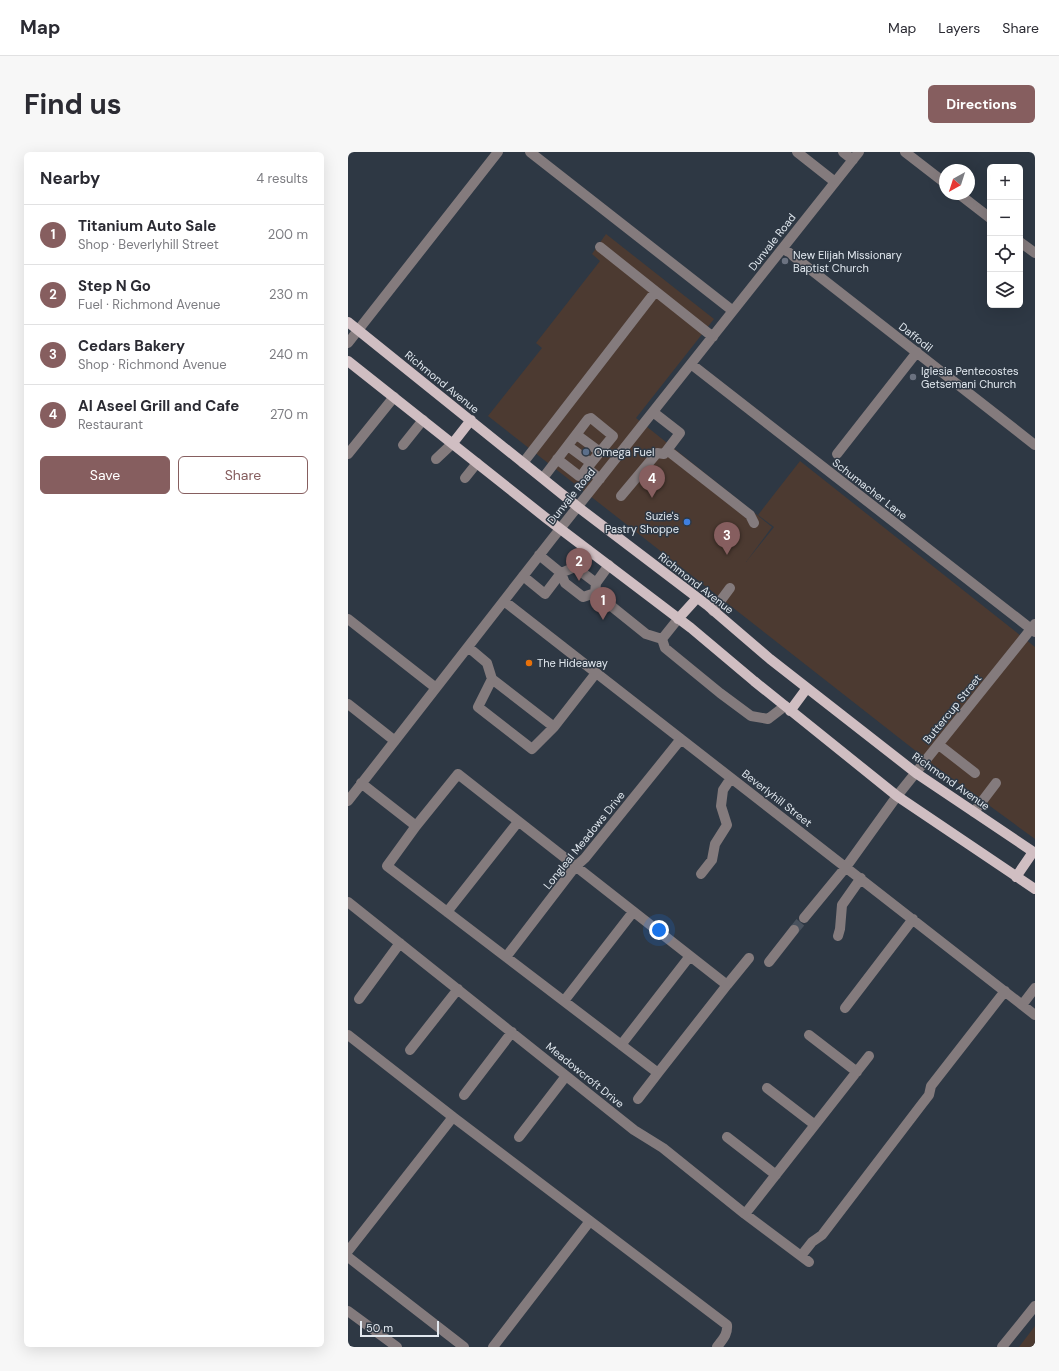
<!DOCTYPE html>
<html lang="en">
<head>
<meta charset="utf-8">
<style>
	:root { --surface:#fff; --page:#f7f7f7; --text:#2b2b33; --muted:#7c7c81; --line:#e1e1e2; --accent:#865e5f }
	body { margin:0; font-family:"DM Sans",sans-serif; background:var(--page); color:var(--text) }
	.controls { position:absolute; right:12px; top:12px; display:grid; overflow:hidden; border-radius:6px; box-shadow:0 4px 16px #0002 }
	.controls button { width:36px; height:36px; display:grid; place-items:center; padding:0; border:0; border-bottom:1px solid var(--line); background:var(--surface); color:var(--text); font:20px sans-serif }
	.compass { position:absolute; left:591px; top:12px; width:36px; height:36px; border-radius:50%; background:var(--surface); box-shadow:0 4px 16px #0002; rotate:219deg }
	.scale { position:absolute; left:12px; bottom:10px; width:79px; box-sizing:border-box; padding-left:4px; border:2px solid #e1e8ef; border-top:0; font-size:11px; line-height:14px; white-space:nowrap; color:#e1e8ef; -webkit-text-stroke:3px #2e3844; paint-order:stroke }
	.you { position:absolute; left:311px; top:778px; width:14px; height:14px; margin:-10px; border:3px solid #fff; border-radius:50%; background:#1a73e8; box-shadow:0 0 0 6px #1a73e833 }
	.badge { display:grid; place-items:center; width:26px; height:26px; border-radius:50%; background:var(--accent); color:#fff; font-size:13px; font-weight:700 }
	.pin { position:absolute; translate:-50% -33px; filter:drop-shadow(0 1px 2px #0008) }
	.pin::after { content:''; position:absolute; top:21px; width:14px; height:12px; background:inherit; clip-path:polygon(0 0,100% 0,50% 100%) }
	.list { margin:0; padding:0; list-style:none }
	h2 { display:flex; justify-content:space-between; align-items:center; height:52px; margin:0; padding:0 16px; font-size:17px }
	h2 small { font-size:13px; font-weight:400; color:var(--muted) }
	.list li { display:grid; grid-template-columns:26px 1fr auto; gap:12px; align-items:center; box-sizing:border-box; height:60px; padding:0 16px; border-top:1px solid var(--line) }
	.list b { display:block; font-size:15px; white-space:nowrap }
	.list p { margin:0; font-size:13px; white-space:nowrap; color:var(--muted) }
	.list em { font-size:13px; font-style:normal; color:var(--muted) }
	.actions { display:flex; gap:8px; padding:12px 16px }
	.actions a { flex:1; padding:9px 0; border:1px solid var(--accent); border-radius:6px; text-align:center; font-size:14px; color:var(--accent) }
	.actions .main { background:var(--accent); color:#fff }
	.icon { flex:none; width:22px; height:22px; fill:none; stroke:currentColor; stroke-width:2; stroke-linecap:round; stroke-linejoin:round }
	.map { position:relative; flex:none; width:687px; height:1195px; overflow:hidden; border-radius:6px }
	header { display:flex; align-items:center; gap:24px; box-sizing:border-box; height:56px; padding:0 20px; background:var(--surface); border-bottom:1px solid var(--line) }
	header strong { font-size:19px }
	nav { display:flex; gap:22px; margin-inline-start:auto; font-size:14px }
	.intro { display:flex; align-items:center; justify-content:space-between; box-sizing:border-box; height:96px; padding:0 24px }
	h1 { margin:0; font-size:28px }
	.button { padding:10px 18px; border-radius:6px; background:var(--accent); color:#fff; font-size:14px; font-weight:700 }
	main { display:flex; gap:24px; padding:0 24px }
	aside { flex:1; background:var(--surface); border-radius:6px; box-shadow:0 4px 16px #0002 }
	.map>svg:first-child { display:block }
	.commercial { fill:#4c3a31 }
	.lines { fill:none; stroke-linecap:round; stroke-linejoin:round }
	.minor-tunnel { stroke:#49525e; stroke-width:10; stroke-dasharray:10 5; stroke-linecap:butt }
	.minor { stroke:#847b7d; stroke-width:10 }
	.major { stroke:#d0bec2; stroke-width:10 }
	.worship-dot { fill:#6b7280; stroke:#2e3844; stroke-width:1.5 }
	.service-dot { fill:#5c6f8a; stroke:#2e3844; stroke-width:1.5 }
	.shop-dot { fill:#3f7fe0; stroke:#2e3844; stroke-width:1.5 }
	.food-dot { fill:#e8710a; stroke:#2e3844; stroke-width:1.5 }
	.labels { text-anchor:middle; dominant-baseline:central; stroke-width:3; stroke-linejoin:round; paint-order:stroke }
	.street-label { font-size:11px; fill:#e1e8ef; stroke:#2e3844 }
	.poi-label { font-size:11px; fill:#e1e8ef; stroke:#2e3844; text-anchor:start }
</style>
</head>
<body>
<header>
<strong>Map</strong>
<nav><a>Map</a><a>Layers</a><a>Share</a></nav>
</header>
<div class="intro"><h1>Find us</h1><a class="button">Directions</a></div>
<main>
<aside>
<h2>Nearby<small>4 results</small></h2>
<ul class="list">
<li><span class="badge">1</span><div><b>Titanium Auto Sale</b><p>Shop · Beverlyhill Street</p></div><em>200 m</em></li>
<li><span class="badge">2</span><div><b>Step N Go</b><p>Fuel · Richmond Avenue</p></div><em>230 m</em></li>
<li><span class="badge">3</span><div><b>Cedars Bakery</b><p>Shop · Richmond Avenue</p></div><em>240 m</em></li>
<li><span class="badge">4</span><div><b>Al Aseel Grill and Cafe</b><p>Restaurant</p></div><em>270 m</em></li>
</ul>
<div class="actions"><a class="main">Save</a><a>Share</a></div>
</aside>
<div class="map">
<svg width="687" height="1195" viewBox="0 0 687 1195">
	<rect width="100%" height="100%" fill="#2e3844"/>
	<path class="commercial" d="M 258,82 L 366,167 L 288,266 L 424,375 L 398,410 L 426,375 L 410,363 L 452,309 L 687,495 L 687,687 L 587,614 L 140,264 L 194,196 L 188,191 L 252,109 L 244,102 Z
		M 687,1174 L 687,1195 L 671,1195 Z"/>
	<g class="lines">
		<path class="minor-tunnel" d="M 446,778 L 456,766"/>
		<path class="minor" d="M 182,0 L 385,159
			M 449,0 L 487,30
			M 495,0 L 505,8
			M 557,0 L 597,31
			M 611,42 L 642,66
			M 672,90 L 687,101
			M 252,95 L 365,185
			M 435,96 L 687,293
			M 0,191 L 150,0
			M 343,212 L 687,480
			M 229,283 L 252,300
			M 55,293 L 75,268
			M 220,294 L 243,311
			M 319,298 L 402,363 L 406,371
			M 0,302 L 46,245
			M 489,302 L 569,200
			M 88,307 L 105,291
			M 209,307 L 231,324 L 234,323 L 239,316
			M 175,311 L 307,140
			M 117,326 L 129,311
			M 195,326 L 240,267 L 243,266 L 265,284 L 239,316 L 252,327
			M 273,344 L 309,301 L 316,302 L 332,281 L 305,260
			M 261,413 L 248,431 L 247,441 L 298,482 L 314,487
			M 227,415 L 240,398
			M 175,424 L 197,442 L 213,421 L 191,403
			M 247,441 L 235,445 L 217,431 L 213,421 L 227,415 L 248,431
			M 156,449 L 687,863
			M 365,459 L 382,436
			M 0,467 L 88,536
			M 330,467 L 314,487 L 317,496 L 372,541 L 403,564 L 420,567 L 437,554
			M 120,495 L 139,511 L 144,527 L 206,575 L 248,521
			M 144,527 L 130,555 L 184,597 L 206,575
			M 0,552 L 47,589
			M 591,593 L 627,621
			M 110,622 L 379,833 L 310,921 L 39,714 L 68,674 Z
			M 13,631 L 68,674
			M 0,649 L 204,387 L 511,0
			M 626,660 L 648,631
			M 353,722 L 364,708 L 367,692 L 379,673 L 373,654 L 375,638 L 383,626
			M 0,750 L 286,978 L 315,996 L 397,1062 L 461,1110
			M 99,760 L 170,670
			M 456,766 L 498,715 L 549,644 L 687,472
			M 490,784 L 492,777 L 494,753 L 513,726
			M 158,805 L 227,715 L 237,706 L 333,587
			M 421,810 L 446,778
			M 379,833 L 401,806
			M 11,847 L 52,791
			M 216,849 L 285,760
			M 674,853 L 687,836
			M 497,856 L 565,767
			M 0,883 L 105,965
			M 461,883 L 509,920
			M 273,893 L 342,804
			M 62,898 L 110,837
			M 419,936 L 467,973
			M 116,943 L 164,880
			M 290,947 L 310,921
			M 171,985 L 218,924
			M 379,985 L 428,1023
			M 397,1062 L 521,904
			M 0,1099 L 105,965 L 242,1069
			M 453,1104 L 464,1090 L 474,1083 L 574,952 L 581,943 L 583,934 L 657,839
			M 0,1105 L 116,1195
			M 0,1159 L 49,1195
			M 145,1195 L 242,1069 L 379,1173 C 380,1183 374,1188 369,1195
			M 654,1195 L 687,1154"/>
		<path class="major" d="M 0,170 L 230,355 L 359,453 L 422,507 L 568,621 L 687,701
			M 0,209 L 198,366 L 343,476 L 406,529 L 549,644 L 687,737
			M 105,291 L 123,268
			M 330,467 L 349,446
			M 442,559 L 459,536
			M 668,725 L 685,700"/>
	</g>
	<g class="worship-dot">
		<circle cx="437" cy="109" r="4"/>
		<circle cx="565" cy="225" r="4"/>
	</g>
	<circle class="service-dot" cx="238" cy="300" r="4"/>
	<circle class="shop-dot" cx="339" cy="370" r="4"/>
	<circle class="food-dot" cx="181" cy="511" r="4"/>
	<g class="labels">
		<g class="street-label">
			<text transform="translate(424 90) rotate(-52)">Dunvale Road</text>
			<text transform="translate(568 185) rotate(38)">Daffodil</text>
			<text transform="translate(94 230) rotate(39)">Richmond Avenue</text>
			<text transform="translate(522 337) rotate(38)">Schumacher Lane</text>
			<text transform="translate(223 344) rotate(-51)">Dunvale Road</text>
			<text transform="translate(348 431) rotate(38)">Richmond Avenue</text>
			<text transform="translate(604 557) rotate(-51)">Buttercup Street</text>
			<text transform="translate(603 629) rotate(35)">Richmond Avenue</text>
			<text transform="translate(429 646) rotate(38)">Beverlyhill Street</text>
			<text transform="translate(236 688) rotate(-51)">Longleal Meadows Drive</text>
			<text transform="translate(237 923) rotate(39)">Meadowcroft Drive</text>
		</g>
		<g class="poi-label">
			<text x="445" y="103">New Elijah Missionary<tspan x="445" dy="13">Baptist Church</tspan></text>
			<text x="573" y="219">Iglesia Pentecostes<tspan x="573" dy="13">Getsemani Church</tspan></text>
			<text x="246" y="300">Omega Fuel</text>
			<text x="331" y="364" text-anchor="end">Suzie's<tspan x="331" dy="13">Pastry Shoppe</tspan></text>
			<text x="189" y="511">The Hideaway</text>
		</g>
	</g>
</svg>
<div class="controls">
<button>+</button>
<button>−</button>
<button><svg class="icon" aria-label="locate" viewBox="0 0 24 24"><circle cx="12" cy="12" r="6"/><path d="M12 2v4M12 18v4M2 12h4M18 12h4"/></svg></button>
<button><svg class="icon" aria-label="layers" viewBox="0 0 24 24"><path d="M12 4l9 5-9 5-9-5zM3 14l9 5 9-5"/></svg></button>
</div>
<svg class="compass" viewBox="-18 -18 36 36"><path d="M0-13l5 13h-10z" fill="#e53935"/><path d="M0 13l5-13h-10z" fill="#7c7c81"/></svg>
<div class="scale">50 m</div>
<div class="you"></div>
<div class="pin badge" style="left:255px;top:468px">1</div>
<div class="pin badge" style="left:231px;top:429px">2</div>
<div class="pin badge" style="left:379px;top:403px">3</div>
<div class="pin badge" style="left:304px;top:346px">4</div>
</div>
</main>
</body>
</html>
